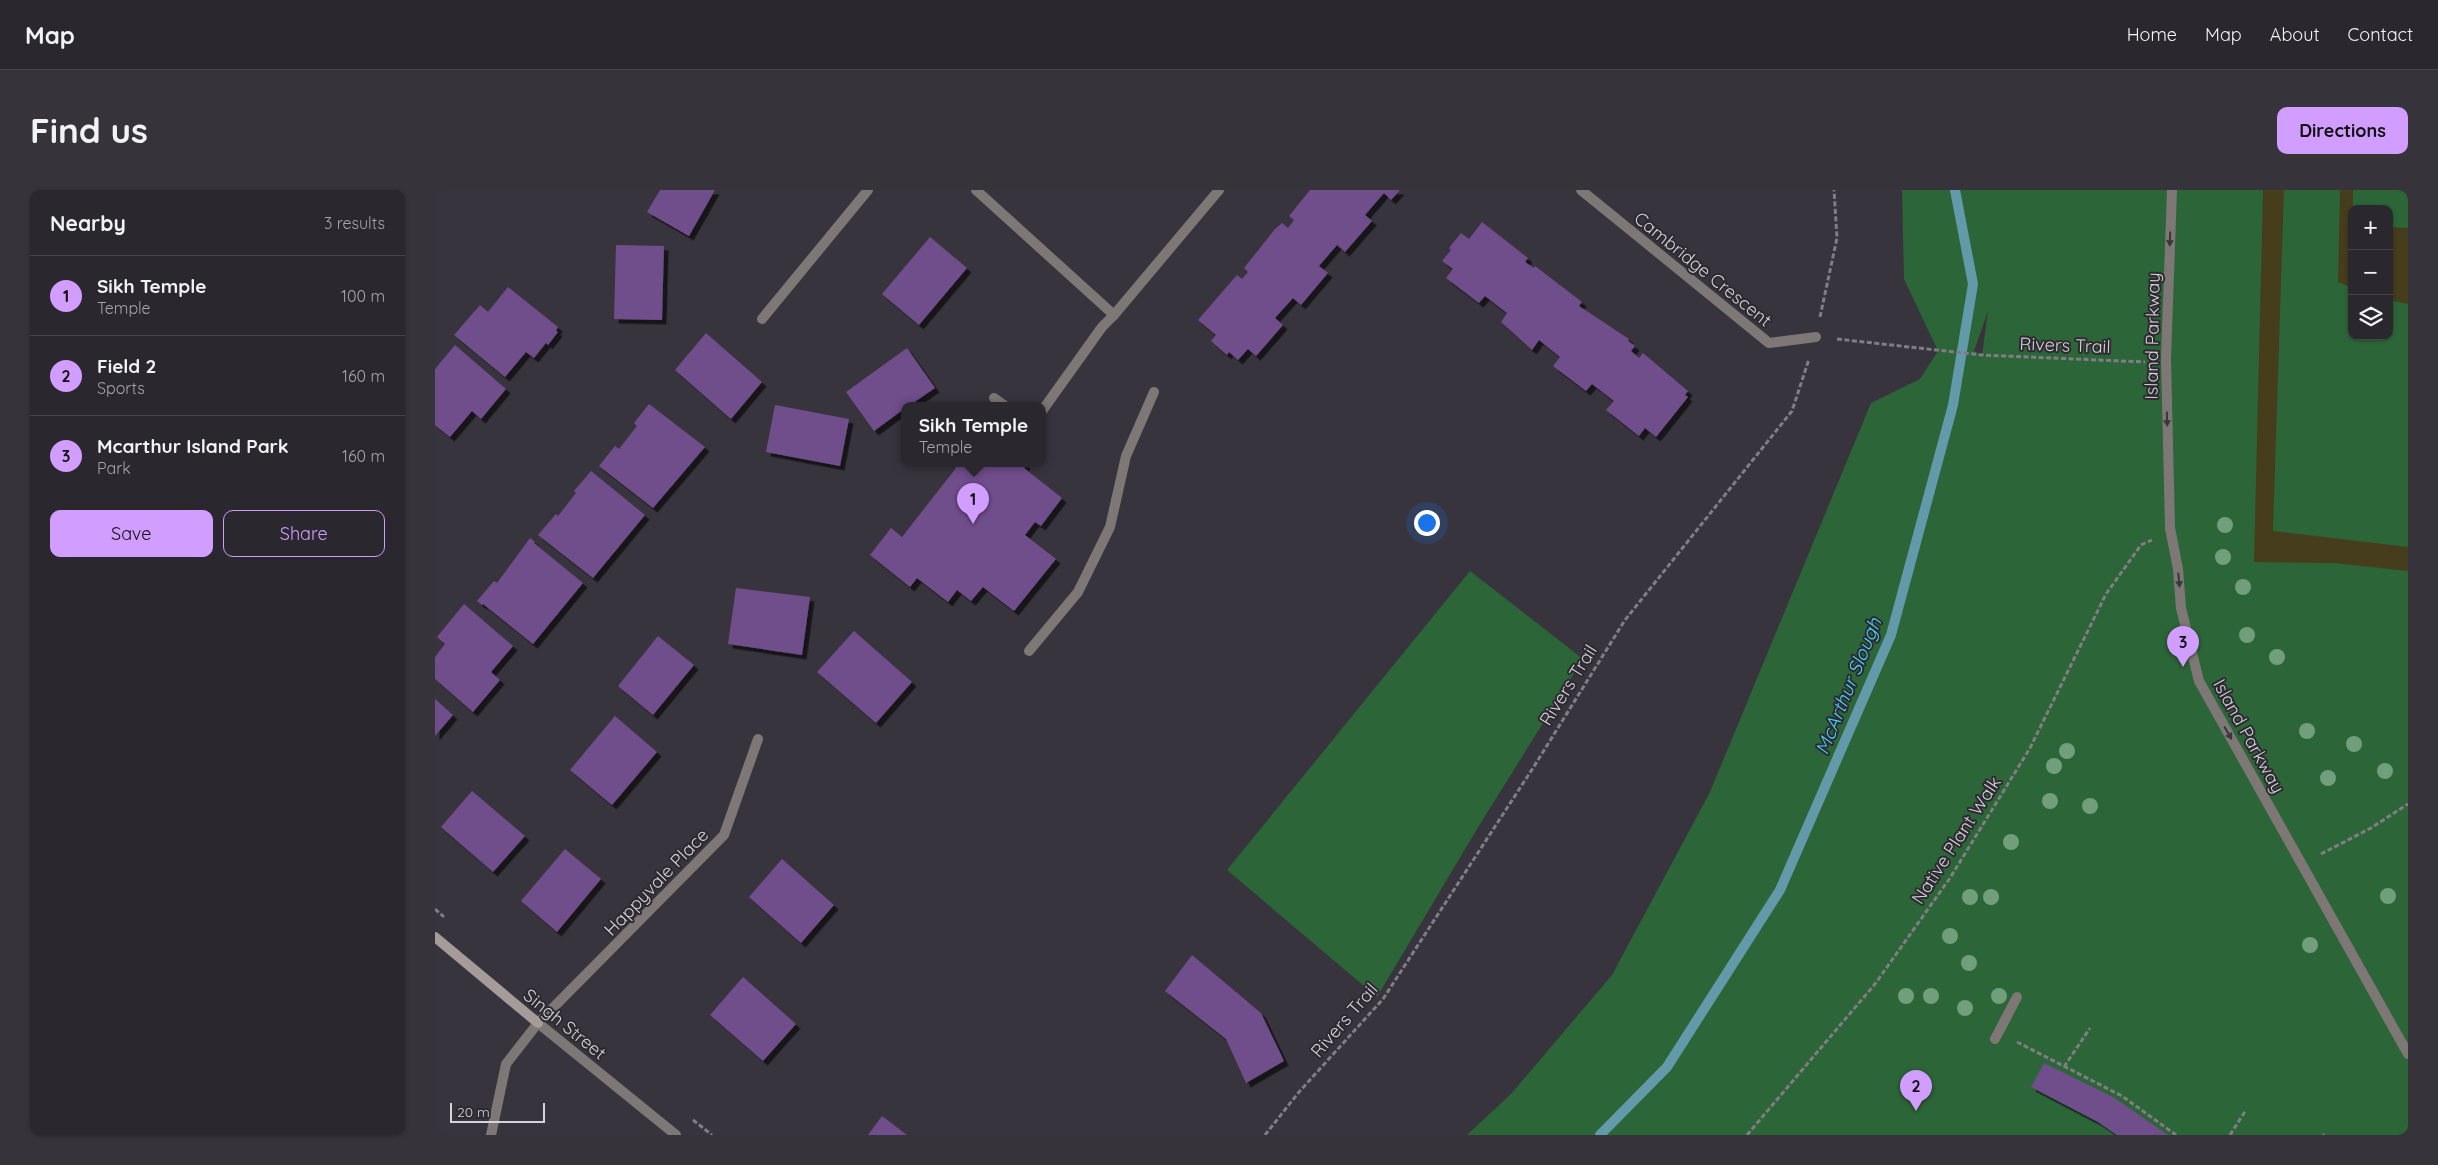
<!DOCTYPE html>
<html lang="en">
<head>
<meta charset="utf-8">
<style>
	:root { --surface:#2a272e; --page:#36333a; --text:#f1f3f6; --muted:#a5a5aa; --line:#46444a; --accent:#d19dfe }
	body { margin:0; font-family:Quicksand,sans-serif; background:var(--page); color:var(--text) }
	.controls { position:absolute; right:15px; top:15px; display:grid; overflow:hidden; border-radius:10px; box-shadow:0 1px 4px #0004 }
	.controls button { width:45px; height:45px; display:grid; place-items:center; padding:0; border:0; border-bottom:1px solid var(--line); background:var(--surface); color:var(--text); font:25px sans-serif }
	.scale { position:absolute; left:15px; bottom:12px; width:95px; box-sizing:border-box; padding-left:5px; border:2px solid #d6d3d9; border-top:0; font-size:14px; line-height:18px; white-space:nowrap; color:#d6d3d9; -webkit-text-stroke:4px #2e2a32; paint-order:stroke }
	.you { position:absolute; left:991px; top:332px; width:18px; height:18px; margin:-12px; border:4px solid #fff; border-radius:50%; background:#1a73e8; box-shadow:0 0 0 8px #1a73e833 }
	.badge { display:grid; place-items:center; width:32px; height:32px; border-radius:50%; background:var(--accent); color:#111; font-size:16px; font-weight:700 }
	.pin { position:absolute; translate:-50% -41px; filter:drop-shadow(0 1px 2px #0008) }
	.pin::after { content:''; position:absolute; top:26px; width:18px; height:15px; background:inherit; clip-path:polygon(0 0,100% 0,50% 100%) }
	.popup { position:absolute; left:466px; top:212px; width:145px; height:65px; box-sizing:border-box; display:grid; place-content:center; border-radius:10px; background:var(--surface); filter:drop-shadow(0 1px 4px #0005); font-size:16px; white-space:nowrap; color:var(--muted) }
	.popup b { font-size:19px; color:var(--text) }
	.popup::after { content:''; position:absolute; left:50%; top:100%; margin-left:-10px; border:10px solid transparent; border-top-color:var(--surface) }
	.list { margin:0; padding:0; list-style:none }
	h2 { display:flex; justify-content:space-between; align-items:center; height:65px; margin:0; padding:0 20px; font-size:21px }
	h2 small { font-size:16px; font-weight:400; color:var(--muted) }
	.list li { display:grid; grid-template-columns:32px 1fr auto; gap:15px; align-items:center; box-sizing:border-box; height:80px; padding:0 20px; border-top:1px solid var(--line) }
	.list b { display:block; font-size:19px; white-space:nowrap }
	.list p { margin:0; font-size:16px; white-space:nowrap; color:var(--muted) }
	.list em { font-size:16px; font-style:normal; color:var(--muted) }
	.actions { display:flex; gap:10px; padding:15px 20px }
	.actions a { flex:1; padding:11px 0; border:1px solid var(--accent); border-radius:10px; text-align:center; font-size:18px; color:var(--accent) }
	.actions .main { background:var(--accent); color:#111 }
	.icon { flex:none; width:28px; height:28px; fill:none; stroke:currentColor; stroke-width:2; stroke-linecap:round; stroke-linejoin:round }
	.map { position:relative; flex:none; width:1973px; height:945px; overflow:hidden; border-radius:10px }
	header { display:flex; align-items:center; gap:30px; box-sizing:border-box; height:70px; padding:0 25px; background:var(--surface); border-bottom:1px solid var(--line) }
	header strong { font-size:24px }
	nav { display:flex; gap:28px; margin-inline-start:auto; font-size:18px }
	.intro { display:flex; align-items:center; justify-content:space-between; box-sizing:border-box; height:120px; padding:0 30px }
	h1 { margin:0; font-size:35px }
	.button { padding:12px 22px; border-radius:10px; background:var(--accent); color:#111; font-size:18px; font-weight:700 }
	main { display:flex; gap:30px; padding:0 30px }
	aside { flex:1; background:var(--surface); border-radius:10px; box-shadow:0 1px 4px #0004 }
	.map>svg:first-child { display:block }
	.green { fill:#2c6538; fill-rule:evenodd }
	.sand { fill:#463d1d }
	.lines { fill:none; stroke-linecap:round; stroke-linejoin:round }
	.stream { stroke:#639aaa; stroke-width:10 }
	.building { fill:#704e8b; filter:url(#shadow) }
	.path { stroke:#807d84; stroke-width:3; stroke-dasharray:5 2.5; stroke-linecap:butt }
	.lane { stroke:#7d7875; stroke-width:10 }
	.street { stroke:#7d7875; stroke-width:10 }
	.secondary { stroke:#a59c99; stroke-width:10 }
	.tree { fill:#719f7b }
	.oneway { fill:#3a363c }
	.labels { text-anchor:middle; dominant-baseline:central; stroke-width:4; stroke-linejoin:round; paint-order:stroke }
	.street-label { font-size:18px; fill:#d6d3d9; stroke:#2e2a32 }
	.water-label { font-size:19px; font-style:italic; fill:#43daff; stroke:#2e2a32 }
</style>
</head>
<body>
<header>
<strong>Map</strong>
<nav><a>Home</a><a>Map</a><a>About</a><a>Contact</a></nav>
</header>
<div class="intro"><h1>Find us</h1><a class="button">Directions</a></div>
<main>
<aside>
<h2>Nearby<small>3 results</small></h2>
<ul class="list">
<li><span class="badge">1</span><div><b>Sikh Temple</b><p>Temple</p></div><em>100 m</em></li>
<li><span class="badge">2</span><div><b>Field 2</b><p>Sports</p></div><em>160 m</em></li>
<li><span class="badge">3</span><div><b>Mcarthur Island Park</b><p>Park</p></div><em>160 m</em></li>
</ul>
<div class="actions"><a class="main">Save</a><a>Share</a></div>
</aside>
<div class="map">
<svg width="1973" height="945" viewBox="0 0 1973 945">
	<defs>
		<filter id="shadow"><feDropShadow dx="4.5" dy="4.5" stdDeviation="0" flood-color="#0009"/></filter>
	</defs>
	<rect width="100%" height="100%" fill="#38343d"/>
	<path class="green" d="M 1467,0 L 1973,0 L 1973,945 L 1032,945 L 1076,904 L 1177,785 L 1275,602 L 1436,213 L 1485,189 L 1503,161 L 1469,89 ZM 1917,19 L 1954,19 L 1954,146 L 1917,146 ZM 1553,121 L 1547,165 L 1546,165 L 1539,161 Z
		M 1035,381 L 1148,469 L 1042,639 L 942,807 L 792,680 Z"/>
	<path class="sand" d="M 1828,0 L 1849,0 L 1838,341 L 1973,357 L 1973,381 L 1899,373 L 1819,372 Z
		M 1905,0 L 1918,0 L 1917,98 L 1903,92 Z
		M 1954,37 L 1973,38 L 1973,114 L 1954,110 Z"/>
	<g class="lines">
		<path class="stream" d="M 1165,945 L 1232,877 L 1345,700 L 1456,445 L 1518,215 L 1538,94 L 1520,0"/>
	</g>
	<path class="building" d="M 225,0 L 280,0 L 254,46 L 212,22 Z
		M 875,0 L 965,0 L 956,10 L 949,3 L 930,25 L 937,31 L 910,62 L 902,55 L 884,76 L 893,83 L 866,115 L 858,108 L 840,128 L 848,135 L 821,166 L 813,159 L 803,170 L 794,162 L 792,165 L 776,151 L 781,145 L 763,130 L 802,85 L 807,89 L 813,82 L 809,78 L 840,39 L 847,33 L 853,38 L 859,30 L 854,26 Z
		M 1047,32 L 1093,68 L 1090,72 L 1099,78 L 1100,76 L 1147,112 L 1144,116 L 1194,149 L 1193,151 L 1200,156 L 1196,161 L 1204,168 L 1208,163 L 1253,201 L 1250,205 L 1253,207 L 1221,247 L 1210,238 L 1204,246 L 1171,220 L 1179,211 L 1157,194 L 1151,201 L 1118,176 L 1125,167 L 1104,150 L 1097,160 L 1066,132 L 1072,123 L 1050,106 L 1044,113 L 1011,88 L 1018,79 L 1007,71 L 1016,60 L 1014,58 L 1026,43 L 1034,49 Z
		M 495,47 L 532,78 L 484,135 L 447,104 Z
		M 181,55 L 229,56 L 227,130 L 179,129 Z
		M 73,97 L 123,137 L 121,141 L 123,142 L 113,155 L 111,153 L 99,168 L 91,162 L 70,187 L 19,145 L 45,115 L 53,122 Z
		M 271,143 L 327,192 L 296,229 L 240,180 Z
		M 20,155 L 71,199 L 46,229 L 37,221 L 15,247 L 0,235 L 0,179 Z
		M 472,158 L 500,198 L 475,215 L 469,215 L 469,219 L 439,241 L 411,202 Z
		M 214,214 L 270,257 L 218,318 L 164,276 L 180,256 L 184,259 L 202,236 L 199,233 Z
		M 340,215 L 414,229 L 405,276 L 331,262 Z
		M 515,273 L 589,273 L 591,274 L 589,278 L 627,308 L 606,336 L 600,332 L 590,345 L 621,369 L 579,421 L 548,397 L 536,411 L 522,400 L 513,412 L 482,388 L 475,397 L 435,365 L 456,338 L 467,347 L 521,278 Z
		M 156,281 L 210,325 L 158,388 L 103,345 L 121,324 L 123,326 L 141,303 L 139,301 Z
		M 95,348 L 100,352 L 99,353 L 148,393 L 98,454 L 48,414 L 47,415 L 42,411 L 59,391 L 62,393 Z
		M 301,398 L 375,407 L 367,465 L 293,454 Z
		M 29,414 L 78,456 L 56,482 L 65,490 L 38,522 L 0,489 L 0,467 L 10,454 L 2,447 Z
		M 419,441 L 477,492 L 441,533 L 382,482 Z
		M 223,446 L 259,475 L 218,525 L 183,496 Z
		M 0,509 L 18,525 L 0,546 Z
		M 180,526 L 222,562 L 177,615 L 135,580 Z
		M 37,601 L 90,646 L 58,682 L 6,637 Z
		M 130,659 L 166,689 L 122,742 L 86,711 Z
		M 347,669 L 399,715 L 366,753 L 314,707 Z
		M 757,765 L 826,823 L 849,871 L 811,893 L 791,849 L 730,801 Z
		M 308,787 L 361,834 L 328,871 L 275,825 Z
		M 1609,873 L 1678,907 L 1733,945 L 1682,945 L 1663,932 L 1596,897 Z
		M 447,926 L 472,945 L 433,945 Z"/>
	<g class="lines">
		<path class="path" d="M 1385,127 L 1402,48 L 1399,0
			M 1402,149 L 1547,165 L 1710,172
			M 1886,664 L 1936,638 L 1973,614
			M 0,719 L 9,727
			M 1582,852 L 1687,906 L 1741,945
			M 1629,877 L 1655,838
			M 258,930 L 277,945
			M 1888,944 L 1889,945
			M 830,945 L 864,902 L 948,809 L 1098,578 L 1190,430 L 1357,221 L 1374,169
			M 1312,945 L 1440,794 L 1515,688 L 1595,558 L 1671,404 L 1706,355 L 1717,350
			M 1795,945 L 1811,920"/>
		<path class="lane" d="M 1737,0 L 1731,168 L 1735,338 L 1743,379 L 1746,418 L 1764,491 L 1973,864
			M 559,208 L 569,215
			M 607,221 L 667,137 L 679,125
			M 594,461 L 643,402 L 675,337 L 691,266 L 719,202
			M 1560,849 L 1582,807"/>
		<path class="street" d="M 541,0 L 679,125 L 784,0
			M 1146,0 L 1334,153 L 1381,147
			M 327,129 L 433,0
			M 103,833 L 241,945
			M 56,945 L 71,874 L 103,833 L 289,645 L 323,549"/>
		<path class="secondary" d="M 0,747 L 103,833"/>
	</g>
	<g class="tree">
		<circle cx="1790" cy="335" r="8"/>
		<circle cx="1788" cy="367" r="8"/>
		<circle cx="1808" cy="397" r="8"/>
		<circle cx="1812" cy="445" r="8"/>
		<circle cx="1842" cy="467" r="8"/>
		<circle cx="1872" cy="541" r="8"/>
		<circle cx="1919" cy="554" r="8"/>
		<circle cx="1632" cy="561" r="8"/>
		<circle cx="1619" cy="576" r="8"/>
		<circle cx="1950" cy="581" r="8"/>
		<circle cx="1893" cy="588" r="8"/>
		<circle cx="1615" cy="611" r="8"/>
		<circle cx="1655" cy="616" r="8"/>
		<circle cx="1576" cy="652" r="8"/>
		<circle cx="1953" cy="706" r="8"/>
		<circle cx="1535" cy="707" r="8"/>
		<circle cx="1556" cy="707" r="8"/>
		<circle cx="1515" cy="746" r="8"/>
		<circle cx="1875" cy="755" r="8"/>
		<circle cx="1534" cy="773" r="8"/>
		<circle cx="1471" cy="806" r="8"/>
		<circle cx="1496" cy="806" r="8"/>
		<circle cx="1564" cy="806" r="8"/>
		<circle cx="1530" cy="818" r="8"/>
	</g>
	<defs><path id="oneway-solid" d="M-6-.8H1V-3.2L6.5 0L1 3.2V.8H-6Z" transform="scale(1.25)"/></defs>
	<g class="oneway">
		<use href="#oneway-solid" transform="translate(1735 49) rotate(92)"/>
		<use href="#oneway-solid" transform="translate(1732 229) rotate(89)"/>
		<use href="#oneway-solid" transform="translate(1744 390) rotate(84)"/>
		<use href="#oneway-solid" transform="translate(1793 543) rotate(60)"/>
	</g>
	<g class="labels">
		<g class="street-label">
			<text transform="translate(1268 79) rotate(39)">Cambridge Crescent</text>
			<text transform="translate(1717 146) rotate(-89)">Island Parkway</text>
			<text transform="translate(1630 155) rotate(2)">Rivers Trail</text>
			<text transform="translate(1133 495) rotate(-58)">Rivers Trail</text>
			<text transform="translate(1814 546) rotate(61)">Island Parkway</text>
			<text transform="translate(1521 650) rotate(-57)">Native Plant Walk</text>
			<text transform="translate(221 692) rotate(-46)">Happyvale Place</text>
			<text transform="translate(909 830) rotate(-49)">Rivers Trail</text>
			<text transform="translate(130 834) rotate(39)">Singh Street</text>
		</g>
		<g class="water-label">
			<text transform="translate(1413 496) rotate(-68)">McArthur Slough</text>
		</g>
	</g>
</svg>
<div class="controls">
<button>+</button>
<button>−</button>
<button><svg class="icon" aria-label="layers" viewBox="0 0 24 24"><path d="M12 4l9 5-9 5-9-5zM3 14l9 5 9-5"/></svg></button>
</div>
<div class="scale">20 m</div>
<div class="you"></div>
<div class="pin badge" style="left:538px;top:334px">1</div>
<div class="popup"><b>Sikh Temple</b>Temple</div>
<div class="pin badge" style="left:1481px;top:921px">2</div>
<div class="pin badge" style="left:1748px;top:477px">3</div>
</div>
</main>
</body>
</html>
